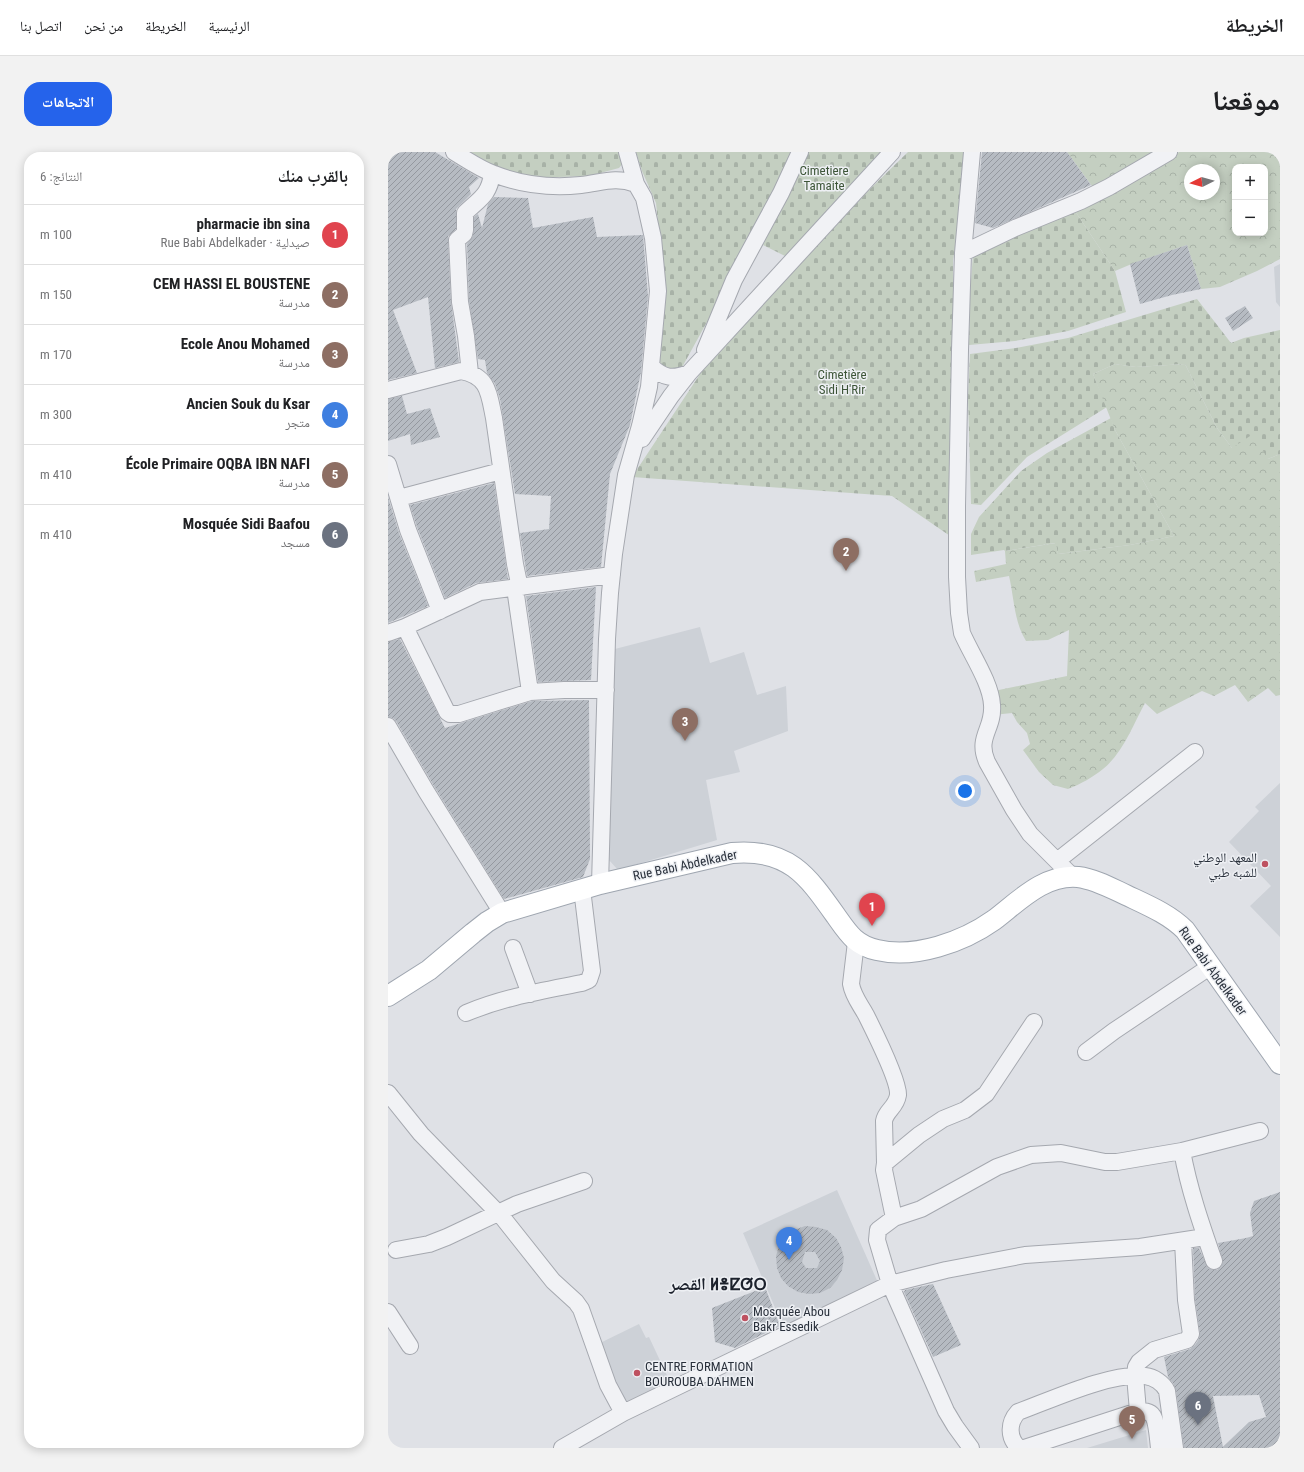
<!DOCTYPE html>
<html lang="ar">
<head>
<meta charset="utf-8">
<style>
	:root { --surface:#fff; --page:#f2f2f2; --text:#202124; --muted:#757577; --line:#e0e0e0; --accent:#2563eb }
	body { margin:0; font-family:"Roboto Condensed","Noto Naskh Arabic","Noto Sans Tifinagh",sans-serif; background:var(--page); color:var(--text); direction:rtl }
	.controls { position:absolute; right:12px; top:12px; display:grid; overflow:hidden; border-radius:8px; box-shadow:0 2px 10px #0003 }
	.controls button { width:36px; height:36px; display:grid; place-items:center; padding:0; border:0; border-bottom:1px solid var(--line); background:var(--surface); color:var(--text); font:20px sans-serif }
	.compass { position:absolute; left:796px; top:12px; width:36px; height:36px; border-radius:50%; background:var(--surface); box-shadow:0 2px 10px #0003; rotate:265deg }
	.you { position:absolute; left:577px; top:639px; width:14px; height:14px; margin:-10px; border:3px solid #fff; border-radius:50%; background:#1a73e8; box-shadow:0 0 0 6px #1a73e833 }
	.badge { display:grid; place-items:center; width:26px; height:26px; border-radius:50%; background:var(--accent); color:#fff; font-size:13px; font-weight:700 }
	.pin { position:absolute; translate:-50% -33px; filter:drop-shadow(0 1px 2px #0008) }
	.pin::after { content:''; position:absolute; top:21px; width:14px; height:12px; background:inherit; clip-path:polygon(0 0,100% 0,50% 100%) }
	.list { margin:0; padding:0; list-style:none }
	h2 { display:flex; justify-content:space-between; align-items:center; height:52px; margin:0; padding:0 16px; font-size:17px }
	h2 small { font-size:13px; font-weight:400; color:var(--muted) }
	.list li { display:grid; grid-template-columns:26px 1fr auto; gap:12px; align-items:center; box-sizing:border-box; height:60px; padding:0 16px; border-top:1px solid var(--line) }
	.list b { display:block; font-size:15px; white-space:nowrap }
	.list p { margin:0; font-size:13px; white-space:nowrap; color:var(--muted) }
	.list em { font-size:13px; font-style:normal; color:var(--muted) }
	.map { position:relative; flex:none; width:892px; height:1296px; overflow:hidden; direction:ltr; border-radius:16px }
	header { display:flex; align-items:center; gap:24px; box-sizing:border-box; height:56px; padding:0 20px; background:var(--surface); border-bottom:1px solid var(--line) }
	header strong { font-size:19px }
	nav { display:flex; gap:22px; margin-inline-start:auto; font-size:14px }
	.intro { display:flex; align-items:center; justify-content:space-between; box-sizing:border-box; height:96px; padding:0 24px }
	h1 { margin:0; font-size:28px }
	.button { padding:10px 18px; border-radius:16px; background:var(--accent); color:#fff; font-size:14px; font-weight:700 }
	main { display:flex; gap:24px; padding:0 24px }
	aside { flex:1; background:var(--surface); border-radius:16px; box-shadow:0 2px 10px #0003 }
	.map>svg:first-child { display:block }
	.built { fill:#cdd1d7 }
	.cemetery { fill:url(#cemetery-stones) }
	.park { fill:url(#park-crowns); fill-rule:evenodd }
	.building { fill:url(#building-hatch); fill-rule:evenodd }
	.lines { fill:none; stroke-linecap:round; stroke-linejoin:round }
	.minor-casing { stroke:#a5a8af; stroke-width:18 }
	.major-casing { stroke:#9fa6b0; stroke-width:22 }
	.minor { stroke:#f1f2f5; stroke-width:16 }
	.major { stroke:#fff; stroke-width:20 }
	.poi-dot { fill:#be5160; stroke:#eef0f4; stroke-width:1.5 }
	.labels { text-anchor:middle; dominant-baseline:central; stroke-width:3; stroke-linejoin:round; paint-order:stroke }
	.park-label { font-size:13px; fill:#3d5538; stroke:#eef0f4 }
	.poi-label { font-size:13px; fill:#29303b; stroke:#eef0f4; text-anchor:start }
	.street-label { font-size:13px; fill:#29303b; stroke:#eef0f4 }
	.district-label { font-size:17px; font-weight:bold; fill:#1c212c; stroke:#eef0f4 }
</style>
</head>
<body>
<header>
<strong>الخريطة</strong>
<nav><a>الرئيسية</a><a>الخريطة</a><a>من نحن</a><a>اتصل بنا</a></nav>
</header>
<div class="intro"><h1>موقعنا</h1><a class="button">الاتجاهات</a></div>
<main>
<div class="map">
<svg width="892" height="1296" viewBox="0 0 892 1296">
	<defs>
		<pattern id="cemetery-stones" width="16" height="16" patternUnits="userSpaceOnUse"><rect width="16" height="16" fill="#c4cfc1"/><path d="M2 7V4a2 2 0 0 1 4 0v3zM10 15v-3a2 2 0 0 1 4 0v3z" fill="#a8b2a7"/></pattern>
		<pattern id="park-crowns" width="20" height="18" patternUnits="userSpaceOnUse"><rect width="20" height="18" fill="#c4cfc1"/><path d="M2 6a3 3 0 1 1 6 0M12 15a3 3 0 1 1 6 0" fill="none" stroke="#a8b2a7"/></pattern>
		<pattern id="building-hatch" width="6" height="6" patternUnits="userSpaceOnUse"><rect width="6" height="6" fill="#b6bbc2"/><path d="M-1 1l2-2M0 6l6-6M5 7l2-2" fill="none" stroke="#94989f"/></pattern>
	</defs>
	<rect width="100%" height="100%" fill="#dfe1e6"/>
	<path class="built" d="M 892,112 L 892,155 L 888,150 L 886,115 Z
		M 312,475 L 322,511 L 356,500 L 369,543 L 398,534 L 400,579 L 346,599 L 352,620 L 318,628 L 329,688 L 230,718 L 221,708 L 223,498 Z
		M 892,631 L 892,785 L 862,754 L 883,734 L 841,690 L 871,659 L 867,655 Z
		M 449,1038 L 491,1133 L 397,1179 L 355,1081 Z
		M 251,1172 L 258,1186 L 261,1185 L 283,1232 L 235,1256 L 210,1192 Z
		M 758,1278 L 760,1296 L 699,1296 Z"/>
	<path class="cemetery" d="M 82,0 L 232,0 L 235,11 L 231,16 L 201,24 L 138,26 L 115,19 Z
		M 248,0 L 405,0 L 363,90 L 292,219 L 275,216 L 270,208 L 277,140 L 268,51 L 254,19 Z
		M 419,0 L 493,0 L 397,104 L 375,93 Z
		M 520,0 L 577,0 L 570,79 L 565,108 L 565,386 L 504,344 L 244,325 L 316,216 L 481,38 Z
		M 685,56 L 727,119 L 738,160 L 680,179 L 627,189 L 581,193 L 582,140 L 585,103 Z
		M 809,147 L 843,191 L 856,186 L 892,178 L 892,302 L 880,307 L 844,296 L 829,276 L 797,212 L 748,215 L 727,212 L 705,222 L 719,255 L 639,305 L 593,353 L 583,352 L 580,245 L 582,202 L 628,196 L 680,186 Z
		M 723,266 L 727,278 L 786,384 L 742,393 L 670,402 L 667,391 L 617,399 L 616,398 L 583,403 L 583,382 L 591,365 L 633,319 L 659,301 Z"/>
	<path class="park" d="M 679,0 L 777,0 L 704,34 Z
		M 791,0 L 892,0 L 892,107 L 869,119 L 832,135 L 813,137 L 799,93 L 746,111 L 727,119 L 685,56 L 781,7 ZM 847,15 L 877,15 L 877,81 L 847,81 ZM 802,18 L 826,18 L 826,42 L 802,42 Z
		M 727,212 L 748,215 L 797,212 L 829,276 L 844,296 L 865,282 L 880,307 L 892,302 L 892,543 L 888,544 L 880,536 L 860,550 L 847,533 L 826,544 L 814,539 L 769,562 L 757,551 C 745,573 735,601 715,617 C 705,625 693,632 680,637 L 665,633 L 651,620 L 635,598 L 642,592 L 639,581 L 629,570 L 624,561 L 605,563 L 606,539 L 679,524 L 681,478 L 660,488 L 638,489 C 626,470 626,445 621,424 L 588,430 L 586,419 L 618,412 L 617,399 L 668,391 L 670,402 L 742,393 L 786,384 L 727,278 L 705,222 Z"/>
	<path class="building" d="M 0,0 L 47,0 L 91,26 L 81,35 L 83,42 L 68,57 L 68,77 L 60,84 L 60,88 L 63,150 L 71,210 L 47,216 L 40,145 L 5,158 L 29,221 L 0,228 Z
		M 594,0 L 679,0 L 703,33 L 605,76 L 587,71 Z
		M 106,45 L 140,46 L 145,76 L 205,65 L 209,85 L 255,83 L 260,144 L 253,220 L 242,273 L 222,322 L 213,415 L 139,424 L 132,381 L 161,377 L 163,344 L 127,342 L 112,247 L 107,232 L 99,221 L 97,208 L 90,207 L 81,149 L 79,92 L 85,84 L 86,65 L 90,62 L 94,76 L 100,52 Z
		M 799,93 L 813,137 L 784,143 L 752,152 L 742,112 Z
		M 857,154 L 865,166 L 845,179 L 837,166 Z
		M 14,244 L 19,262 L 42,256 L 52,285 L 23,293 L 22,282 L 0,289 L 0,247 Z
		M 106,331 L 120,427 L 88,431 L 57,446 L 29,375 L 22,353 Z
		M 0,345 L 11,381 L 40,454 L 0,471 Z
		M 208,435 L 203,528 L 150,530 L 138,444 Z
		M 12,487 L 57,576 L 144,549 L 201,548 L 202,707 L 195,725 L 116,747 L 46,634 L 8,569 L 5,566 L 0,565 L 0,490 Z
		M 892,1040 L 892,1296 L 796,1296 L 788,1238 L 785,1231 L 780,1225 L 776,1205 L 802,1197 L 807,1193 L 811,1187 L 812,1181 L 807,1147 L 805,1096 L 811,1096 L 820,1116 L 825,1118 L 829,1118 L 833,1115 L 835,1110 L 830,1091 L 858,1086 L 865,1084 L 862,1061 L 866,1049 ZM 871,1243 L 878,1265 L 861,1270 L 835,1295 L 825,1244 Z
		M 417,1074 L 428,1075 L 439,1078 L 448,1086 L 453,1095 L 456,1106 L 454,1118 L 449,1128 L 442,1136 L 432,1141 L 421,1142 L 410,1140 L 400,1134 L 393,1126 L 389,1116 L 388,1104 L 391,1094 L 397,1084 L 406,1078 ZM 417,1100 L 427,1100 L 432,1109 L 429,1116 L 418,1116 L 414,1110 Z
		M 545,1132 L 573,1193 L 545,1205 L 516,1140 L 517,1138 Z
		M 377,1135 L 392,1174 L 347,1196 L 327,1190 L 324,1156 Z"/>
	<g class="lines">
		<g class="minor-casing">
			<path id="minor" d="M 66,0 C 79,8 92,17 106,22 C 134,33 164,36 193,33 C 213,31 227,24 248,32 L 256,46 L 265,86 L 270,139 L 261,235 L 252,274 L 238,323 L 226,402 L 222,441 L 219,487 L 212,732
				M 239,0 L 248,32
				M 584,0 L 575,101 L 572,198 L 569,354 L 569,425 L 571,461 L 574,481 C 583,502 603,531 604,553 C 606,577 588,585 599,610 L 626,658 L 642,682 L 685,725
				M 575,101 L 627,76 L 693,49 L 721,35 L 781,0
				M 317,198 L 346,128 L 393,41 L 412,0
				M 263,214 C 276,227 285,227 301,221
				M 82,221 L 78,184 L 72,150 L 69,88 L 76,82 L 77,78 L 77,61 C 91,47 101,44 104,22
				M 0,238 L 73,219 C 101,224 101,242 106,266 L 127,412 L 132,436
				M 254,287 L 283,244 L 301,221 L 504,0
				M 0,312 L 20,378 L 52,459
				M 11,346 L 113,319
				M 127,436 L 142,540 L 176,538 L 218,538
				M 17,475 L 59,560 L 62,562 L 71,562 L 142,540
				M 0,481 L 17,475 L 92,440 L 224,423
				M 0,574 L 38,639 L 114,761
				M 669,709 L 807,600
				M 468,790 L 463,832 C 465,844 472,852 478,863 C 485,877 511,929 510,943 C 508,956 498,958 496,969 L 497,1011
				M 125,796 L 142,842
				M 78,861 C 116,845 154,839 194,831 L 201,828 L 204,819 L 194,737
				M 698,900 L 726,879 L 823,814
				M 0,941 L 33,982 L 115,1066 L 165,1129 L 188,1150 L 193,1157 L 220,1233 L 235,1261
				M 794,999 C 801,1037 813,1072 826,1109
				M 506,1066 L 533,1057 L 609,1015 L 643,1003 L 673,1001 L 717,1010 L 729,1010 L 794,999 L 872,979
				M 8,1098 L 41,1092 L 59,1085 L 129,1052 L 196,1029
				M 0,1160 L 22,1194
				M 750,1259 L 747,1224 L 748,1215 L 751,1210 L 766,1198 L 799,1188 L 803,1182 L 798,1148 L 795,1089
				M 174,1296 L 235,1261 L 502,1132 L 558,1118 L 637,1103 L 752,1095 L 817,1085
				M 583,1296 L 567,1274 L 558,1259 L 502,1132 L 489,1088 L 490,1078 L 506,1066 L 496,1018 L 497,1011 L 531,983 L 555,967 L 577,958 L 598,942 L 646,870
				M 771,1296 C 770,1288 769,1270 765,1264 C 762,1259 755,1259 750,1259 L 636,1296 L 631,1296 C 620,1286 620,1271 630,1260 C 663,1248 723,1220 757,1224 C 766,1225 775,1231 779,1239 L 787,1296"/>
		</g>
		<g class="major-casing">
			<path id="major" d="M 0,844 L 41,818 L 85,781 L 99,770 L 114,761 L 212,732 L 344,701 C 400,696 419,723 448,764 C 460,781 467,793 489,798 C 527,807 575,790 606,768 C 631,749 656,722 690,725 C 707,727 723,736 738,743 C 759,753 781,762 797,778 L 892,912"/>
		</g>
		<use href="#minor" class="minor"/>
		<use href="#major" class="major"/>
	</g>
	<g class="poi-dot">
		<circle cx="877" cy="712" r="4"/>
		<circle cx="357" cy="1166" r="4"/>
		<circle cx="249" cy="1221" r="4"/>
	</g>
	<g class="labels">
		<g class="park-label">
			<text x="436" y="18">Cimetiere<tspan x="436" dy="15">Tamaite</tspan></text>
			<text x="454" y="222">Cimetière<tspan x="454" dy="15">Sidi H'Rir</tspan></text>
		</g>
		<g class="poi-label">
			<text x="869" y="705" text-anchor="end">المعهد الوطني<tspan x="869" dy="15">للشبه طبي</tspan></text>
			<text x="365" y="1159">Mosquée Abou<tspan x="365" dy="15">Bakr Essedik</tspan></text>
			<text x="257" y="1214">CENTRE FORMATION<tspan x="257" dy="15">BOUROUBA DAHMEN</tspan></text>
		</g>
		<g class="street-label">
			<text transform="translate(297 713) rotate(-12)">Rue Babi Abdelkader</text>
			<text transform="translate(825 819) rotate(54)">Rue Babi Abdelkader</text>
		</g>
		<g class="district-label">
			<text x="330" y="1132">القصر ⵍⴻⵇⵚⵔ</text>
		</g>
	</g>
</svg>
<div class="controls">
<button>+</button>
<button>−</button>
</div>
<svg class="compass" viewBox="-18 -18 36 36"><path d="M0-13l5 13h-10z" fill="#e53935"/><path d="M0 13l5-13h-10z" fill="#757577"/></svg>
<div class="you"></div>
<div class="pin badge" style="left:484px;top:774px;background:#e0444e">1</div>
<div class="pin badge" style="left:458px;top:419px;background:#8d6e63">2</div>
<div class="pin badge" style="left:297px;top:589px;background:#8d6e63">3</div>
<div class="pin badge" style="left:401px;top:1108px;background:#3f7fe0">4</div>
<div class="pin badge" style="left:744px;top:1287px;background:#8d6e63">5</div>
<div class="pin badge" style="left:810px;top:1273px;background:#6b7280">6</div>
</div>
<aside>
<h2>بالقرب منك<small>النتائج: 6</small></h2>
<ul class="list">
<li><span class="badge" style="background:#e0444e">1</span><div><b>pharmacie ibn sina</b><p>صيدلية · Rue Babi Abdelkader</p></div><em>100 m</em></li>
<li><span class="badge" style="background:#8d6e63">2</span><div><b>CEM HASSI EL BOUSTENE</b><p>مدرسة</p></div><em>150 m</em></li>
<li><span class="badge" style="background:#8d6e63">3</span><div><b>Ecole Anou Mohamed</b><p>مدرسة</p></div><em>170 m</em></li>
<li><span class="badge" style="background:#3f7fe0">4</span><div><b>Ancien Souk du Ksar</b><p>متجر</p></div><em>300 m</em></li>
<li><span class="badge" style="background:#8d6e63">5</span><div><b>École Primaire OQBA IBN NAFI</b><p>مدرسة</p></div><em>410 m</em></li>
<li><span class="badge" style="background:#6b7280">6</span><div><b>Mosquée Sidi Baafou</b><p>مسجد</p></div><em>410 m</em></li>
</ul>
</aside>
</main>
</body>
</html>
